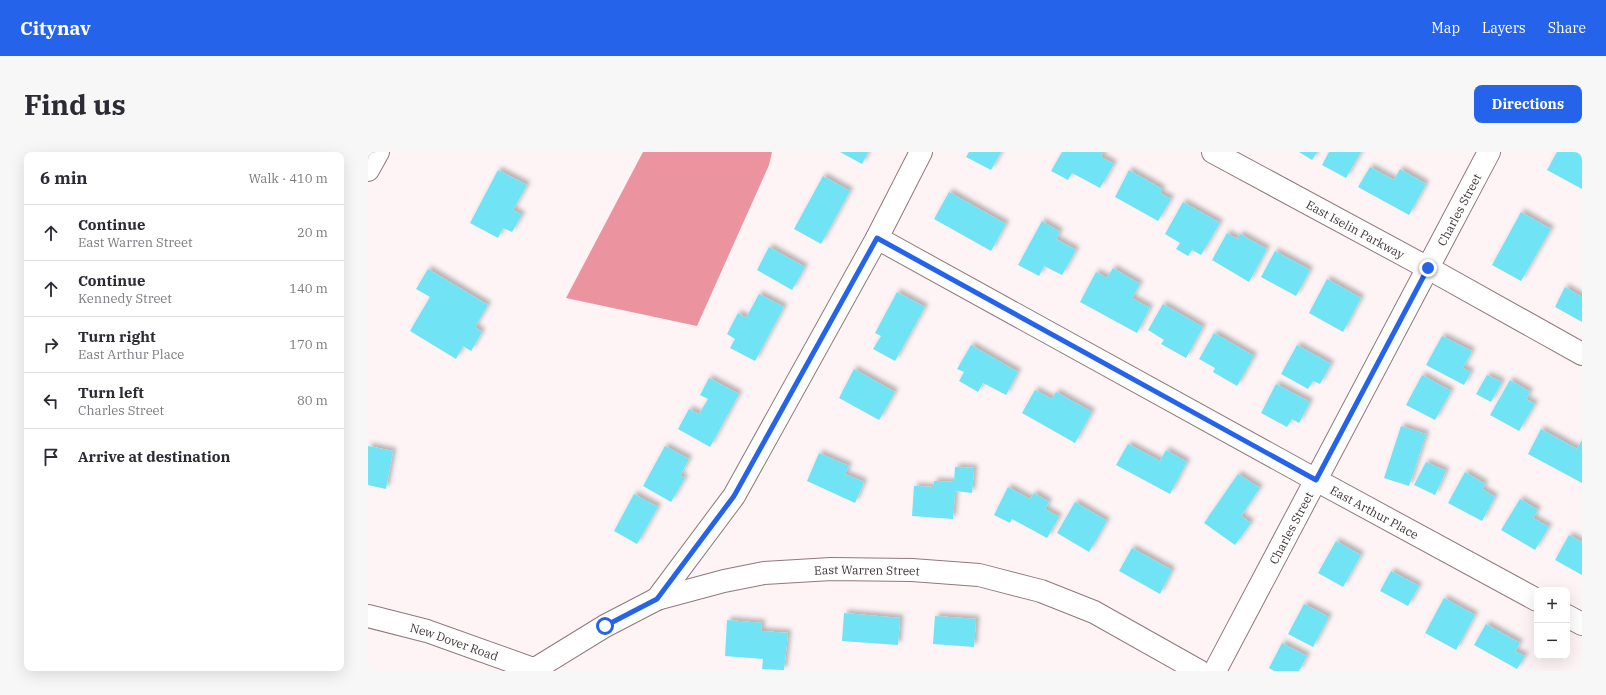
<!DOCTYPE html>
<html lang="en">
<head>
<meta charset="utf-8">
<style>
	:root { --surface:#fff; --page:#f7f7f7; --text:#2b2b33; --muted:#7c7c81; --line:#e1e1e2; --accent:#2563eb }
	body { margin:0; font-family:"IBM Plex Serif",serif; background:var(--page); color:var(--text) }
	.controls { position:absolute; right:12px; bottom:12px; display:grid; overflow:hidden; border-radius:8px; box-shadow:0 4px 16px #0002 }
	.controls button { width:36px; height:36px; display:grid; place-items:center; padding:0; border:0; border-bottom:1px solid var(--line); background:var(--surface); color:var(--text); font:20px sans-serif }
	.stop { position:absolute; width:12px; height:12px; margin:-9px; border:3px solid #2563eb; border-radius:50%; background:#fff }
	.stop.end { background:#2563eb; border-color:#fff; box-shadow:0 1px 4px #0008 }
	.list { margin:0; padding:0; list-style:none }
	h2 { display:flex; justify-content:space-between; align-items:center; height:52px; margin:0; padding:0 16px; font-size:17px }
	h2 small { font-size:13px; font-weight:400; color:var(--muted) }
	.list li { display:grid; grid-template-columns:26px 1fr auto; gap:12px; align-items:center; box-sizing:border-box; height:56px; padding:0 16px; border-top:1px solid var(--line) }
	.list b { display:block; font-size:15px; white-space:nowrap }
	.list p { margin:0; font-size:13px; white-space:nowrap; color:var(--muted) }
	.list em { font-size:13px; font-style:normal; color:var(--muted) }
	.icon { flex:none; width:22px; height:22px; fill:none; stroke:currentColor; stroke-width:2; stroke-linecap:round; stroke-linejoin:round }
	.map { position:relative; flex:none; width:1214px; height:519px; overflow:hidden; border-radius:8px }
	header { display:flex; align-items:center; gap:24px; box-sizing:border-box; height:56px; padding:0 20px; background:var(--accent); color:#fff }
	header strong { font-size:19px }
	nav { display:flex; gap:22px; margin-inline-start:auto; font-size:14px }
	.intro { display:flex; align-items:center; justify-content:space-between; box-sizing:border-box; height:96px; padding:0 24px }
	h1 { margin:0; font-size:28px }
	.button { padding:10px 18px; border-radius:8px; background:var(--accent); color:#fff; font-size:14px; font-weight:700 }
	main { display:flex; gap:24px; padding:0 24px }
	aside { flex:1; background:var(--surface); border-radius:8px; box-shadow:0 4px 16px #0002 }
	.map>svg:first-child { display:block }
	.forest { fill:#ec93a0 }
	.building { fill:#6fe4f5; filter:url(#shadow) }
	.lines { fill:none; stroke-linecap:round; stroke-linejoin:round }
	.minor-casing { stroke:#8f797c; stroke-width:24 }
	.minor { stroke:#fff; stroke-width:22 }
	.route { stroke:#2563eb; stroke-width:5 }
	.labels { text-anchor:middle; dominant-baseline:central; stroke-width:4; stroke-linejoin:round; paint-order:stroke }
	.street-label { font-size:12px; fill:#403637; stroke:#fff }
</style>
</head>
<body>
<header>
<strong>Citynav</strong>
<nav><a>Map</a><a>Layers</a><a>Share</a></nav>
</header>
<div class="intro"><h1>Find us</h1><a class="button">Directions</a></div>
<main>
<aside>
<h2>6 min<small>Walk · 410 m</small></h2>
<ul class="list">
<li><svg class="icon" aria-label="ahead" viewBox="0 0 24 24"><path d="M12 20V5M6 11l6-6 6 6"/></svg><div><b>Continue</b><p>East Warren Street</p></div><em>20 m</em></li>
<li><svg class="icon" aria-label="ahead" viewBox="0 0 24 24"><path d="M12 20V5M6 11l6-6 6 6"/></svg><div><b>Continue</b><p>Kennedy Street</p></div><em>140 m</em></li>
<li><svg class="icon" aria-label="right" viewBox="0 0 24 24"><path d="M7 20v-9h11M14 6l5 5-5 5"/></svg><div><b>Turn right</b><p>East Arthur Place</p></div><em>170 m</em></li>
<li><svg class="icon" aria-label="left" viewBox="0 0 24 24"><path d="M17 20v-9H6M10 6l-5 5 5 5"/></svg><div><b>Turn left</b><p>Charles Street</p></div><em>80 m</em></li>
<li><svg class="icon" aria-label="arrive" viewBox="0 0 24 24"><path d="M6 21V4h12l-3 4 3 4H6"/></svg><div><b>Arrive at destination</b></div></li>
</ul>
</aside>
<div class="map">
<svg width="1214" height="519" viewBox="0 0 1214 519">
	<defs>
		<filter id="shadow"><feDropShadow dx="3.5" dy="-3.5" stdDeviation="2" flood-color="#0004"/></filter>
	</defs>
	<rect width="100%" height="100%" fill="#fef4f5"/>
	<path class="forest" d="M 275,0 L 404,0 L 401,13 L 329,174 L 198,146 Z"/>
	<path class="building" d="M 472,0 L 500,0 L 494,12 Z
		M 601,0 L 633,0 L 623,18 L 598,5 Z
		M 694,0 L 733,0 L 735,1 L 733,5 L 746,12 L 732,36 L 704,21 L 700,28 L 683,19 Z
		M 931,0 L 949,0 L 944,8 Z
		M 961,0 L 993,0 L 978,26 L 954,13 Z
		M 1189,0 L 1214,0 L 1214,37 L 1179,18 Z
		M 1002,15 L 1026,28 L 1032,17 L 1058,32 L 1041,63 L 990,35 Z
		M 130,18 L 159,33 L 145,58 L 154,63 L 144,80 L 135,76 L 130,86 L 102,71 Z
		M 761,18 L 794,37 L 792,41 L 803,47 L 790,69 L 747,45 Z
		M 455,24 L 482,39 L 453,92 L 426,77 Z
		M 581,40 L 638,72 L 623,99 L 566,67 Z
		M 815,50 L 852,71 L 833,103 L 824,98 L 820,104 L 808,97 L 812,91 L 797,82 Z
		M 1153,60 L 1183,77 L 1153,129 L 1124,113 Z
		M 674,69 L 692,80 L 688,87 L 708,98 L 694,123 L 676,114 L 671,124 L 650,113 Z
		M 859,81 L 869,87 L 872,82 L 899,97 L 881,130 L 844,108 Z
		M 401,95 L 437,115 L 424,138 L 389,118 Z
		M 907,99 L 942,118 L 928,144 L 893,125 Z
		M 745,116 L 772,132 L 764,146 L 782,156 L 769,181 L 712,150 L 728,120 L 739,126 Z
		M 60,117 L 120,153 L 107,175 L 114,180 L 103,199 L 95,194 L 88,207 L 42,179 L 62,145 L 48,137 Z
		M 959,127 L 993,146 L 975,180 L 941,161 Z
		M 1197,135 L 1214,145 L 1214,170 L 1187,155 Z
		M 529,140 L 557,155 L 527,209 L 505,197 L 513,184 L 507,181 Z
		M 391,142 L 416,155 L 387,209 L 362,196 L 367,187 L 359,182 L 370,161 L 378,166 Z
		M 795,152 L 835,175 L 818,206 L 793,192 L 796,188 L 780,178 Z
		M 846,181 L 886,204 L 869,234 L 845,220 L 847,216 L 831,207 Z
		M 1074,184 L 1104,199 L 1095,216 L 1103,220 L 1096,233 L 1058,213 Z
		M 603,193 L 650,220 L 638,243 L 615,231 L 610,240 L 591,229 L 596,220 L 589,217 Z
		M 929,193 L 963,212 L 952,232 L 945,229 L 940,237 L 913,222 Z
		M 486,217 L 527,240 L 511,268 L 471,246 Z
		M 1054,223 L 1083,239 L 1067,268 L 1038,253 Z
		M 1119,223 L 1134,230 L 1123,250 L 1108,242 Z
		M 341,226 L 371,242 L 342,295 L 310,277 L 321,257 L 331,262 L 340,247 L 332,243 Z
		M 1142,228 L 1162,240 L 1158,247 L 1167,252 L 1151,279 L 1122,263 Z
		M 908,232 L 942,250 L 931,271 L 924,267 L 919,275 L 893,261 Z
		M 667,238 L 684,247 L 688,240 L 724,260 L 707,291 L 654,261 Z
		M 1033,274 L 1058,282 L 1041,334 L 1016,326 Z
		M 1173,277 L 1209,297 L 1214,288 L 1214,331 L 1160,302 Z
		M 760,292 L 792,309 L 798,298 L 819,310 L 802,342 L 748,313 Z
		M 0,294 L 25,299 L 18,337 L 0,333 Z
		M 297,294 L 321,307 L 312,324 L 317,326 L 303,350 L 275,334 Z
		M 451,301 L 481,314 L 477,322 L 496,330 L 487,351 L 439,329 Z
		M 1058,310 L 1078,319 L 1067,343 L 1046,333 Z
		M 587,315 L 606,316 L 604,341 L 587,339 L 585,367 L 544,364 L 546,334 L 565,335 L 566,329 L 586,330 Z
		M 1097,320 L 1117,332 L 1114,337 L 1127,345 L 1114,369 L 1080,351 Z
		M 870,322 L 892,336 L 873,364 L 883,371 L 867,393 L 836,371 Z
		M 640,335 L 662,347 L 666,341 L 681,350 L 677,357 L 691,365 L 679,386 L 644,367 L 642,371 L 626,363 Z
		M 266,342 L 290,355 L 269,392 L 246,379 Z
		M 1152,347 L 1170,358 L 1165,366 L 1181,375 L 1167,398 L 1133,378 Z
		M 707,350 L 739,369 L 721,400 L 689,381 Z
		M 1201,383 L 1214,390 L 1214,423 L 1187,408 Z
		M 968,389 L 993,403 L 975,435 L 950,421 Z
		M 764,396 L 804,418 L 792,442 L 751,419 Z
		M 1023,419 L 1051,434 L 1040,454 L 1012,439 Z
		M 1076,446 L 1107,463 L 1088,498 L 1057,481 Z
		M 936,452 L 961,465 L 945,495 L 920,482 Z
		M 476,461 L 532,466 L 530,493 L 474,489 Z
		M 567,464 L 608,467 L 606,495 L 565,492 Z
		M 359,468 L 394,471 L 393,479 L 420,481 L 416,518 L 394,517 L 395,507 L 357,504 Z
		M 1118,472 L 1152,491 L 1147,499 L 1157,504 L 1149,517 L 1106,493 Z
		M 914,491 L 939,504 L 931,519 L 906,519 L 901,516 Z"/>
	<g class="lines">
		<g class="minor-casing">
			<g id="minor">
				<path id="s1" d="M 845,0 L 1060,116 L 1214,202"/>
				<path d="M 0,18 L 10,0"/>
				<path id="s2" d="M 509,86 L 948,328 L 1169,448"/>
				<path d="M 289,447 L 366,344 L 509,86 L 553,0"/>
				<path id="s3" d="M 0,464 L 59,479 L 171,519"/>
				<path d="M 1199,464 L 1214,472"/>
				<path id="s4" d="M 167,519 L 167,517 L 237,474 L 289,447 L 356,429 L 396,421 L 463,417 L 544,418 L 611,423 L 673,439 L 726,460 L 831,519"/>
				<path id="s5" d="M 847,519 L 1121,0"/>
			</g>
		</g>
		<use href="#minor" class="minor"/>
	</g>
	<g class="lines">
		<path class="route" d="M 237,474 L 289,447 L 366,344 L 509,86 L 948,328 L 1060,116"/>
	</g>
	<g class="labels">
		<g class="street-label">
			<text stroke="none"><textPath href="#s5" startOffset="522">Charles Street</textPath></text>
			<text stroke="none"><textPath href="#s1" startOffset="162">East Iselin Parkway</textPath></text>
			<text stroke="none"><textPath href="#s2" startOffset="568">East Arthur Place</textPath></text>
			<text stroke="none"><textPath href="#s5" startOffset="162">Charles Street</textPath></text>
			<text stroke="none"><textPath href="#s4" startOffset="356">East Warren Street</textPath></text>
			<text stroke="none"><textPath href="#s3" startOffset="90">New Dover Road</textPath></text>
		</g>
	</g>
</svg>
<div class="controls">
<button>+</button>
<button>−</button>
</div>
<div class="stop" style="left:237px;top:474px"></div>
<div class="stop end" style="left:1060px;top:116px"></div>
</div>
</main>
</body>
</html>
